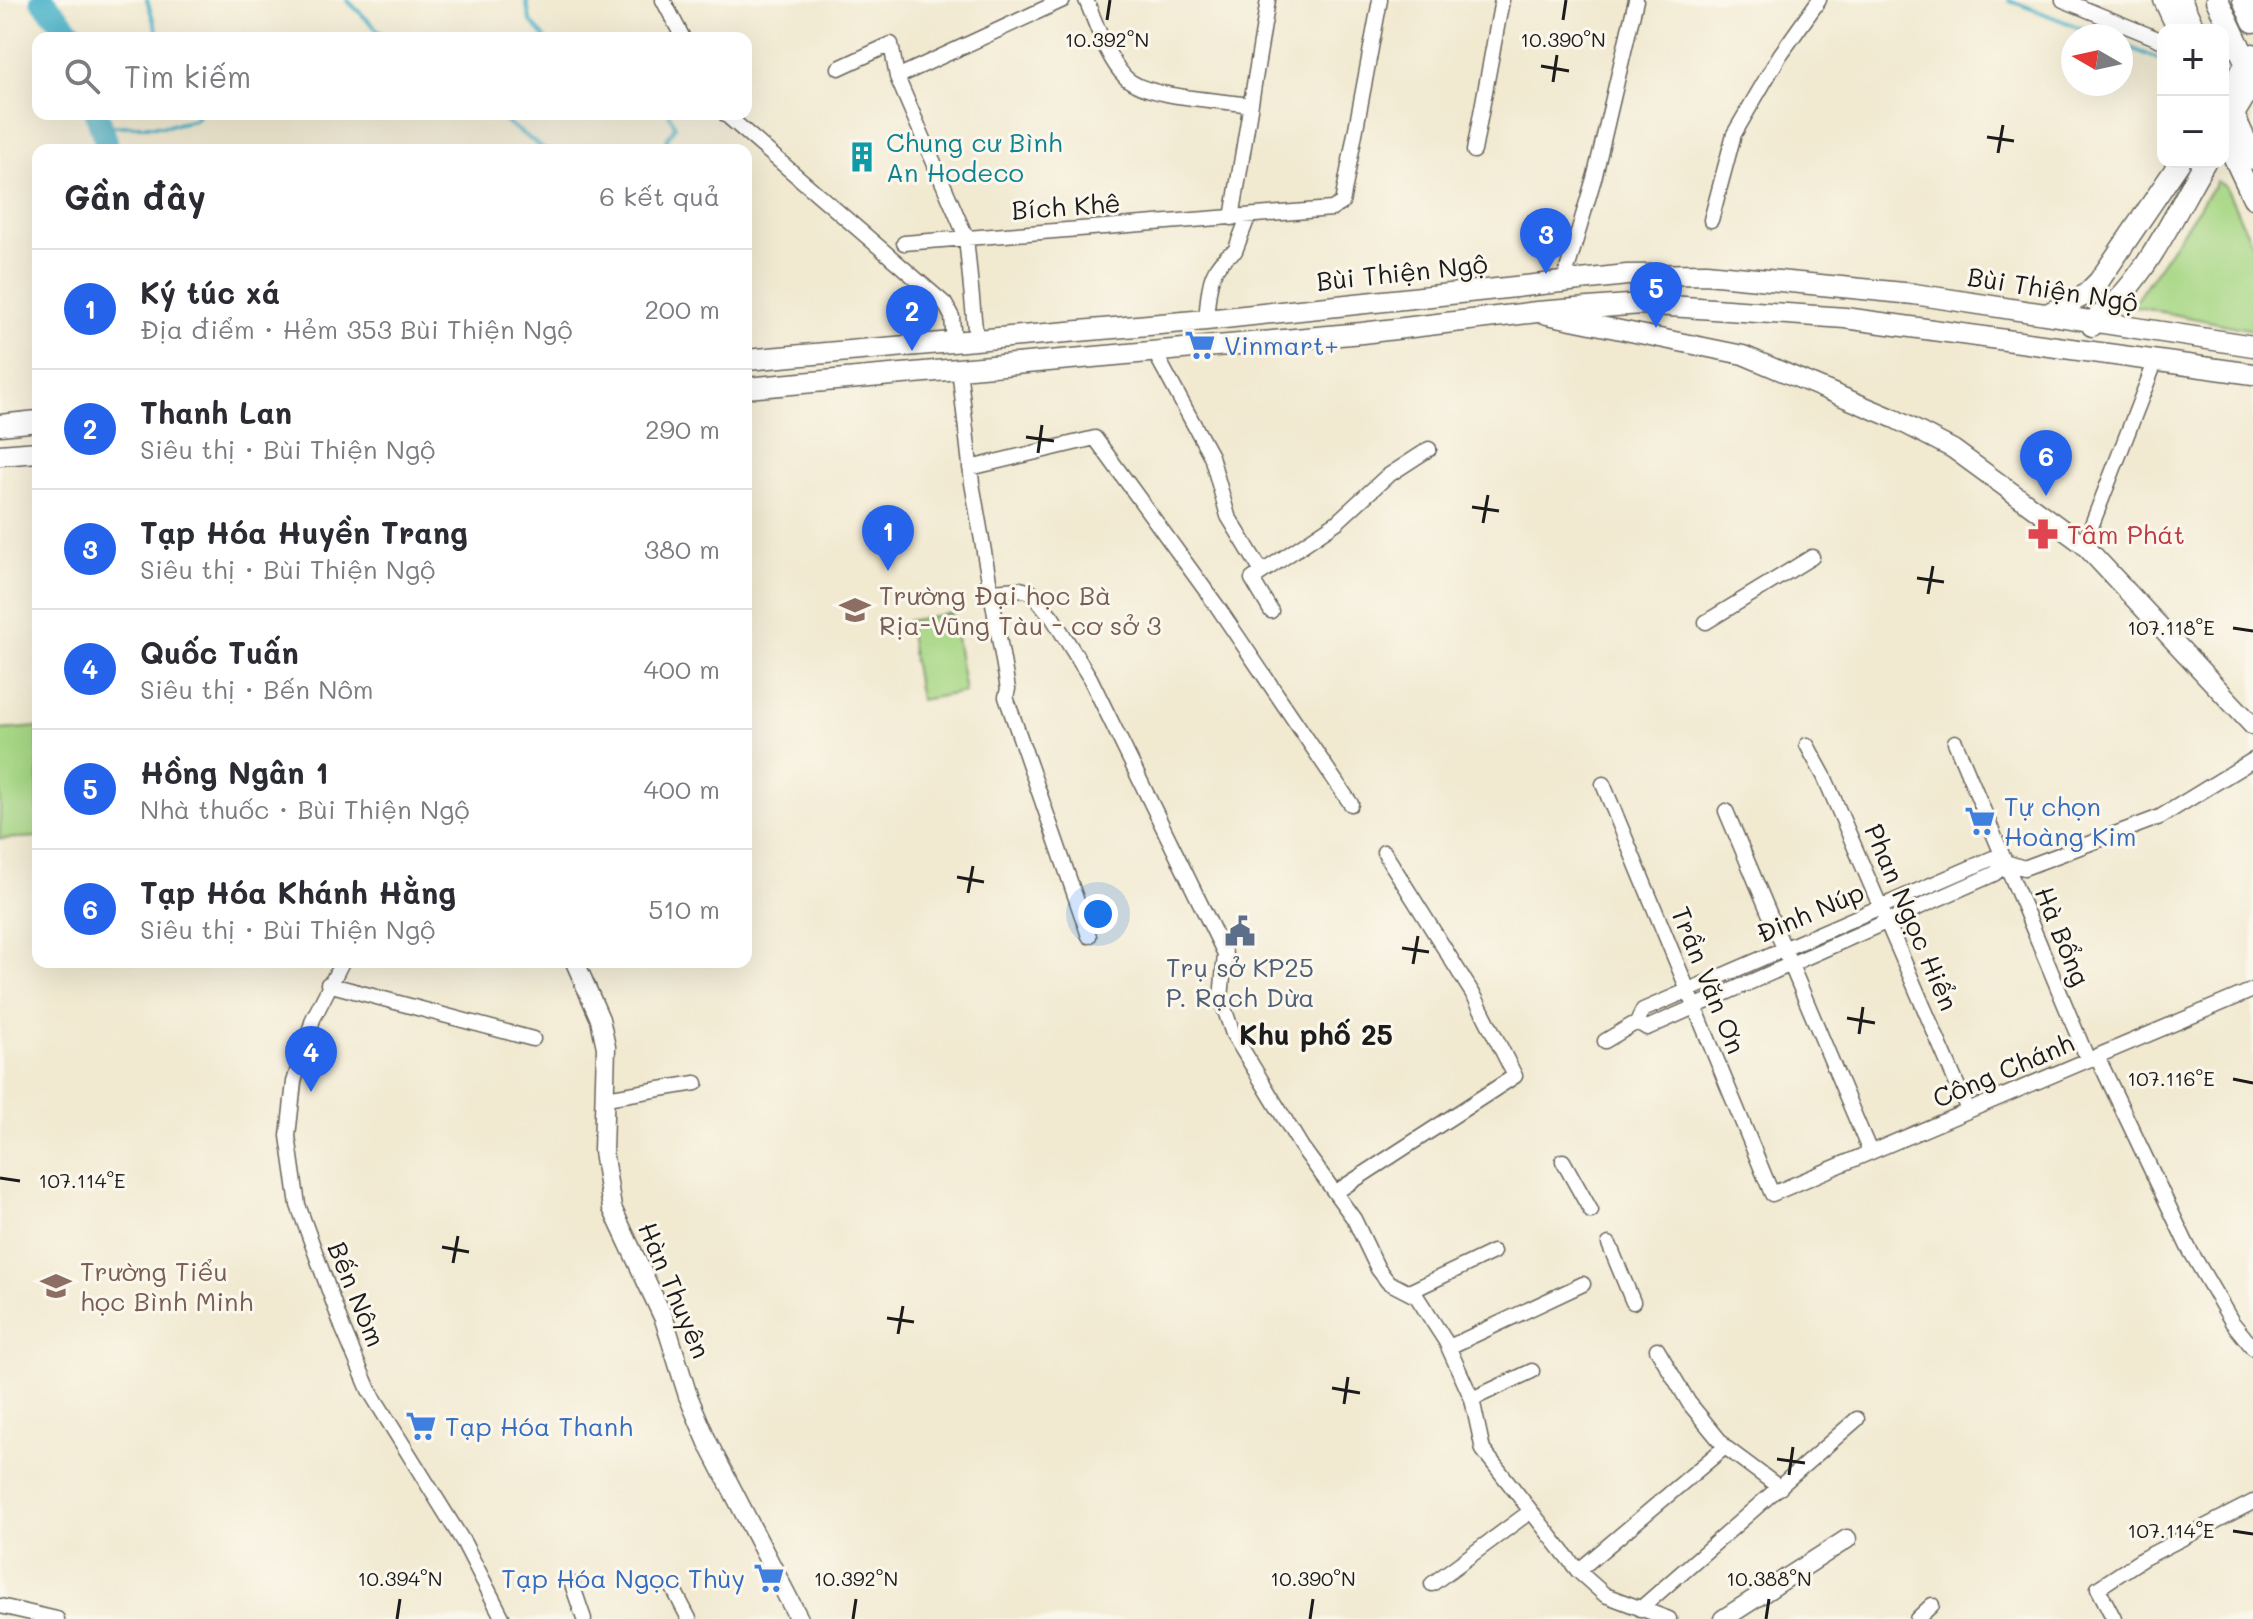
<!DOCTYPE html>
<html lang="vi">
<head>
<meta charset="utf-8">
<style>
	:root { --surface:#fff; --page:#f2f2f3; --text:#2b2b33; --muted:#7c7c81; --line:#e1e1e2; --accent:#2563eb }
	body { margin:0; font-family:Mali,sans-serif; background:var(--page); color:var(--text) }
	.controls { position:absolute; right:24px; top:24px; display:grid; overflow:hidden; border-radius:16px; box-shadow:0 8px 32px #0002 }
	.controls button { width:72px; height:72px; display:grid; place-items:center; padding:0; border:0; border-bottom:2px solid var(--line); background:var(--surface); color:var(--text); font:40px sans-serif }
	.compass { position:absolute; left:2061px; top:24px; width:72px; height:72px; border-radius:50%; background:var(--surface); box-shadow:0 8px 32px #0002; rotate:279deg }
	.you { position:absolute; left:1098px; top:914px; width:28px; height:28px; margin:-20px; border:6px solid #fff; border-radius:50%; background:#1a73e8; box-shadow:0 0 0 12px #1a73e833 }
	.badge { display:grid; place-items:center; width:52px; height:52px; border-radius:50%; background:var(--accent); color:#fff; font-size:26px; font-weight:700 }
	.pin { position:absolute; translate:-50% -66px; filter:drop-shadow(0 2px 4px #0008) }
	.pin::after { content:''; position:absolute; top:42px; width:28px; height:24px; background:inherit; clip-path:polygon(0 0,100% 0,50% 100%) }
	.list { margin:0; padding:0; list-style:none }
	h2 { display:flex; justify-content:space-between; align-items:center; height:104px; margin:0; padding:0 32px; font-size:34px }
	h2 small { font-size:26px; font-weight:400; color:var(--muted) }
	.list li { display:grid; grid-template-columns:52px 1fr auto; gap:24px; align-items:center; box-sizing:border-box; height:120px; padding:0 32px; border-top:2px solid var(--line) }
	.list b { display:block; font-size:30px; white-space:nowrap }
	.list p { margin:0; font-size:26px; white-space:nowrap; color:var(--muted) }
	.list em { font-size:26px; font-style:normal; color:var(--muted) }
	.icon { flex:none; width:44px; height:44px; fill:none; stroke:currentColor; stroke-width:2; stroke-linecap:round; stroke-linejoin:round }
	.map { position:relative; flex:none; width:2253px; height:1619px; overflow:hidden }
	.search { position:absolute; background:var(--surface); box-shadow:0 8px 32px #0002; left:32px; top:32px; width:720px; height:88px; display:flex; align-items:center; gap:20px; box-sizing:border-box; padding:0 28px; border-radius:16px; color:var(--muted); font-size:30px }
	.panel { position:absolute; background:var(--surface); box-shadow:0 8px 32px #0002; left:32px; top:144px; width:720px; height:824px; border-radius:16px }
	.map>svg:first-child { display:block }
	.green { fill:#a7d785; stroke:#627a50; stroke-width:2 }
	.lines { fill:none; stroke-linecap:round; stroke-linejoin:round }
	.stream { stroke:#4ab2c9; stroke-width:4 }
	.river { stroke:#4ab2c9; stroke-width:24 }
	.minor-casing { stroke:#67645b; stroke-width:17 }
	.tertiary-casing { stroke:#67645b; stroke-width:21 }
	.secondary-casing { stroke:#67645b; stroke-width:23 }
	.primary-casing { stroke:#67645b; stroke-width:25 }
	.minor { stroke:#fff; stroke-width:14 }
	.tertiary { stroke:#fff; stroke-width:18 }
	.secondary { stroke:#fff; stroke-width:20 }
	.primary { stroke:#fff; stroke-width:22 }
	.ticks { fill:none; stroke:#1c1c1c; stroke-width:3 }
	.labels { text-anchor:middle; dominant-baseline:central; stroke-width:6; stroke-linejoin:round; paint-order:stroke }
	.culture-label { font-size:26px; fill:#0d838f; stroke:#fbf7ec; text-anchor:start }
	.street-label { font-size:26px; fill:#1c1c1c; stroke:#fbf7ec }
	.shop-label { font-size:26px; fill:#366cbe; stroke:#fbf7ec; text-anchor:start }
	.health-label { font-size:26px; fill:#be3a42; stroke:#fbf7ec; text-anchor:start }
	.education-label { font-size:26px; fill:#785e54; stroke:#fbf7ec; text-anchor:start }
	.service-label { font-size:26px; fill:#4e5e75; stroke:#fbf7ec }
	.neighbourhood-label { font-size:28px; font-weight:bold; fill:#1c1c1c; stroke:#fbf7ec }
	.ticks-label { font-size:20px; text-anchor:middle; fill:#1c1c1c; stroke:#fbf7ec; stroke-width:6; stroke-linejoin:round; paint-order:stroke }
</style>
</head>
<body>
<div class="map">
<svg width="2253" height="1619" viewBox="0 0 2253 1619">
	<rect width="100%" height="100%" fill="#fbf7ec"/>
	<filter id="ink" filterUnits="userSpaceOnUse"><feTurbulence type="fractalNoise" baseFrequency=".0125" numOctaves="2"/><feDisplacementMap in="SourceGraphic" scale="16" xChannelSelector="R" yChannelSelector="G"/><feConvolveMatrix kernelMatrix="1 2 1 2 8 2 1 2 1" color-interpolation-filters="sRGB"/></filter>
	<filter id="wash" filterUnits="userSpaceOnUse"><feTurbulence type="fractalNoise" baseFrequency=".006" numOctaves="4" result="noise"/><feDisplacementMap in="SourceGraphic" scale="32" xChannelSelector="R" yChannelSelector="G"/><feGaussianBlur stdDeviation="1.8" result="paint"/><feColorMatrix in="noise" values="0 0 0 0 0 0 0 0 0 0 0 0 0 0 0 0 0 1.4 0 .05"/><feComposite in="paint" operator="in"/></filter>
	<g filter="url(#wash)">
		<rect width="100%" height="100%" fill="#f1e9d0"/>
		<path class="green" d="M 2217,181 L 2226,187 L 2253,246 L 2253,330 L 2132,306 Z
			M 952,613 L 965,692 L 920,700 L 907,621 Z
			M 38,727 L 38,837 L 0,839 L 0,730 Z"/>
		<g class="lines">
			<path class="stream" d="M 147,0 L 159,38
				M 347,0 L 386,38
				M 526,0 L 530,20 L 545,38
				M 2009,0 L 2101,36
				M 2121,44 L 2163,61
				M 494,114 L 546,150
				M 99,126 L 166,126 L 195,120 L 199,114
				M 661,150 L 675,126 L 669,114"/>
			<path class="river" d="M 42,0 L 76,38
				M 97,114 L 106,141 L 103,150"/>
		</g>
	</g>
	<g filter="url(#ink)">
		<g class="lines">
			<g class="minor-casing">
				<path id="minor" d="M 663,0 L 683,38
					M 1086,0 C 1097,25 1106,57 1125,77 C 1145,98 1220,100 1250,105
					M 2063,0 L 2163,41
					M 839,68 L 891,44 L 897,77 L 966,237 L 976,339
					M 897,77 L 1063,0
					M 725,114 L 945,304 L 952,317 L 954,342
					M 1474,151 L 1502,0
					M 1232,218 L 1268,0
					M 1711,220 L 1734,134 L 1780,55 L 1819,0
					M 904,243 L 1332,209 L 1342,203 L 1380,0
					M 1564,280 L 1595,175 L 1636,0
					M 1206,320 C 1209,292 1207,266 1235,251 L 1248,217
					M 1154,351 L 1211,456 L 1228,516 L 1262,572
					M 959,368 L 972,483 L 1008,689 L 1006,697 L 1089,936
					M 970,468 L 1095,438 L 1217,606 L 1351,804
					M 2084,545 L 2156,360
					M 990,591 L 1020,589 L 1031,592 L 1052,617 L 1090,678 L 1225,954 L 1221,999 L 1233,1034 L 1301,1146 L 1354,1219 L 1378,1269 L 1388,1282 L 1417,1297 L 1446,1342 L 1472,1399 L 1483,1450 L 1578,1571 L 1605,1595 L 1669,1619
					M 1271,611 L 1252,579 L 1337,522 L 1386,477 L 1429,449
					M 1706,622 L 1812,557
					M 1955,742 L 2088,1060
					M 1807,745 L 1824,776 L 1968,1110
					M 1603,784 L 1772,1194 L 2253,990
					M 1726,811 L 1870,1152
					M 342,962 L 313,1019 L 294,1082 L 288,1136 L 298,1205 L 343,1329 L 369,1390 L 464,1543 L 503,1619
					M 328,984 L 533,1039
					M 1637,1022 L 1647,1028 L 1994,874 L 2008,863
					M 1605,1041 L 1637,1022 L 1643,1010 L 1993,858 L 2024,868 L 2160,817 L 2253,760
					M 2097,1056 L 2188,1247 L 2232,1322 L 2253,1348
					M 606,1098 L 696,1083
					M 1563,1161 L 1591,1211
					M 1336,1192 L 1515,1076 L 1476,999 L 1384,852
					M 1609,1244 L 1633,1302
					M 1409,1292 L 1493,1252
					M 1449,1347 L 1583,1284
					M 1657,1349 L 1689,1403 L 1725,1447 L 1780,1488
					M 1472,1399 L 1532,1371
					M 1578,1571 L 1725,1447
					M 572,1584 L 584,1619
					M 1432,1584 L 1531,1511
					M 673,1588 L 689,1619
					M 0,1606 L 57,1619
					M 1640,1609 L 1857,1419
					M 1917,1619 L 1932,1605
					M 2114,1619 L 2098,1588 L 2144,1558 L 2253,1502"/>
			</g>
			<g class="tertiary-casing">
				<path id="tertiary" d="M 1547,315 L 1743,355 L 1895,419 L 1953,449 L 2084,545 L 2253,726
					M 575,962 L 600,1019 L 606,1047 L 603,1151 L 612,1208 L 664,1319 L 688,1396 L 708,1443 L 799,1619
					M 1723,1619 L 1847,1539"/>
			</g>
			<g class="secondary-casing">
				<path id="secondary" d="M 2164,0 L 2178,30
					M 2243,0 L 2253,22
					M 2223,98 L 2253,54
					M 2227,126 L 2253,83
					M 2223,135 L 2253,198
					M 2049,313 L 2085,295 L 2099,281 L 2180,162
					M 2092,326 L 2093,320 C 2142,289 2175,212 2205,162
					M 746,360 L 1206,320 L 1627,275 L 1706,274 L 1914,294 L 2253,346
					M 746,388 L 1362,333 L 1537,312 L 1641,304 L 1845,318 L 2253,374
					M 0,425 L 38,421
					M 0,455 L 38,452"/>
			</g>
			<g class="primary-casing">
				<path id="primary" d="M 2180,0 L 2194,30
					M 2217,0 L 2253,76
					M 2223,94 L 2253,158"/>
			</g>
			<use href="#minor" class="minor"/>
			<use href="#tertiary" class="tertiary"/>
			<use href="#secondary" class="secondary"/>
			<use href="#primary" class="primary"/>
		</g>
	</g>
	<path class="ticks" d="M 1107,20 L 1110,0M 1563,20 L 1566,0M 1541,66 L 1569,71M 1553,82 L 1557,55M 1987,137 L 2014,141M 1998,153 L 2003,125M 1026,437 L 1054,441M 1038,453 L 1042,425M 1472,507 L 1499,511M 1483,523 L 1488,495M 1917,578 L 1944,582M 1928,594 L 1933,566M 2233,628 L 2253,631M 957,877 L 984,882M 968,893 L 973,866M 1402,948 L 1429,952M 1413,964 L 1418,936M 1847,1018 L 1875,1023M 1859,1034 L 1863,1007M 2233,1079 L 2253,1083M 0,1178 L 20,1181M 442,1247 L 469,1252M 453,1263 L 458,1236M 887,1318 L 914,1322M 898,1334 L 903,1306M 1332,1388 L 1360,1393M 1344,1404 L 1348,1377M 1777,1459 L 1805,1463M 1789,1475 L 1793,1447M 2233,1531 L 2253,1534M 397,1619 L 400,1599M 853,1619 L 856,1599M 1310,1619 L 1313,1599M 1766,1619 L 1769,1599"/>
	<defs>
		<g id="building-bare" transform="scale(2.4)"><path d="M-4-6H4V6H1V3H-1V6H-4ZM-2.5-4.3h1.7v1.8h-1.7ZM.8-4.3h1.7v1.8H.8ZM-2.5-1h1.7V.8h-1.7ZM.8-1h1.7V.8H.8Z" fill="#0f9aa8" stroke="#fbf7ec" stroke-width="2.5" paint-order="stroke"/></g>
		<g id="supermarket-bare" transform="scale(2.4)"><path d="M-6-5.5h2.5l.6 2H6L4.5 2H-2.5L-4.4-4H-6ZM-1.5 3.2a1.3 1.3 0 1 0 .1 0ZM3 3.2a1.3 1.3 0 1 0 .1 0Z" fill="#3f7fe0" stroke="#fbf7ec" stroke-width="2.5" paint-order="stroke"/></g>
		<g id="pharmacy-bare" transform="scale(2.4)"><path d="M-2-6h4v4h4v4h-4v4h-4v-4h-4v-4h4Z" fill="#e0444e" stroke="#fbf7ec" stroke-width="2.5" paint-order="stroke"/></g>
		<g id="university-bare" transform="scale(2.4)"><path d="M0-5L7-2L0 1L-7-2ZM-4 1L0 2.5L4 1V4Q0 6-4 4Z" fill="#8d6e63" stroke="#fbf7ec" stroke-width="2.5" paint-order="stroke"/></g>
		<g id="civic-bare" transform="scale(2.4)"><path d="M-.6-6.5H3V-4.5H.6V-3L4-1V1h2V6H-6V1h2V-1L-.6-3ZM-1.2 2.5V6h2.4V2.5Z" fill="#5c6f8a" stroke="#fbf7ec" stroke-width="2.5" paint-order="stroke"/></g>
		<g id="school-bare" transform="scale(2.4)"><path d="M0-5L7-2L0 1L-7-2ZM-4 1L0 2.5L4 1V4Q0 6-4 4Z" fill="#8d6e63" stroke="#fbf7ec" stroke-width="2.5" paint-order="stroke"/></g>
	</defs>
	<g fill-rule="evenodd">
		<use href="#building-bare" x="862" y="157"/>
		<use href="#supermarket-bare" x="1200" y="345"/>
		<use href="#pharmacy-bare" x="2043" y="534"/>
		<use href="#university-bare" x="855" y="610"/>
		<use href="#supermarket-bare" x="1980" y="821"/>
		<use href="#civic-bare" x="1240" y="931"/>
		<use href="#school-bare" x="56" y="1286"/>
		<use href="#supermarket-bare" x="421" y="1426"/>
		<use href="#supermarket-bare" x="769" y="1578"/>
	</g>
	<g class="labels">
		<g class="culture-label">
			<text x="886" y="142">Chung cư Bình<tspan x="886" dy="30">An Hodeco</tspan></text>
		</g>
		<g class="street-label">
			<text transform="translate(1066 206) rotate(-4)">Bích Khê</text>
			<text transform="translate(1402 272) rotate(-6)">Bùi Thiện Ngộ</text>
			<text transform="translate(2053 289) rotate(9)">Bùi Thiện Ngộ</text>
			<text transform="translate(1810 912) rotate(-23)">Đinh Núp</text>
			<text transform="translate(1912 917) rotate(67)">Phan Ngọc Hiển</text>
			<text transform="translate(2063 936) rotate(68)">Hà Bổng</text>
			<text transform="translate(1709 980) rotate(68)">Trần Văn Ơn</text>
			<text transform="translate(2003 1070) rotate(-23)">Công Chánh</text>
			<text transform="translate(675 1290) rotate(67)">Hàn Thuyên</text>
			<text transform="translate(357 1294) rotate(68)">Bến Nôm</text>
		</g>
		<g class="shop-label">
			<text x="1224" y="345">Vinmart+</text>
			<text x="2004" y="806">Tự chọn<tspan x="2004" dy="30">Hoàng Kim</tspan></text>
			<text x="445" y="1426">Tạp Hóa Thanh</text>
			<text x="745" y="1578" text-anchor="end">Tạp Hóa Ngọc Thùy</text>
		</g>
		<g class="health-label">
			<text x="2067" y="534">Tâm Phát</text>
		</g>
		<g class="education-label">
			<text x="879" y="595">Trường Đại học Bà<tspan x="879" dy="30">Rịa-Vũng Tàu - cơ sở 3</tspan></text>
			<text x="80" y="1271">Trường Tiểu<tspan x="80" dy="30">học Bình Minh</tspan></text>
		</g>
		<g class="service-label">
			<text x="1240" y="967">Trụ sở KP25<tspan x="1240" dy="30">P. Rạch Dừa</tspan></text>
		</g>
		<g class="neighbourhood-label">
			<text x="1316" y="1034">Khu phố 25</text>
		</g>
	</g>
	<g class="ticks-label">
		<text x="1107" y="47">10.392°N</text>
		<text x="1563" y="47">10.390°N</text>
		<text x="2171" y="635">107.118°E</text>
		<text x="2171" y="1086">107.116°E</text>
		<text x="82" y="1188">107.114°E</text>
		<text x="2171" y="1538">107.114°E</text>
		<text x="400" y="1586">10.394°N</text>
		<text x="856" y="1586">10.392°N</text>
		<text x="1313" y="1586">10.390°N</text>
		<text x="1769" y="1586">10.388°N</text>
	</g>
</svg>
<div class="controls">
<button>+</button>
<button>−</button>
</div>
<svg class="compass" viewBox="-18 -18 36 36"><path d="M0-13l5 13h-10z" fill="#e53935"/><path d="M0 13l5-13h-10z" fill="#7c7c81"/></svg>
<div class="you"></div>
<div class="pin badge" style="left:888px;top:571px">1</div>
<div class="pin badge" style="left:912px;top:351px">2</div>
<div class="pin badge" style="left:1546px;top:274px">3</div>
<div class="pin badge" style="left:311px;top:1092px">4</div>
<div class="pin badge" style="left:1656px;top:328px">5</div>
<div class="pin badge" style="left:2046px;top:496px">6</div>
<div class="search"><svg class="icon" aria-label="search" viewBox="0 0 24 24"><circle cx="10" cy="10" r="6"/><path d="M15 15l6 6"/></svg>Tìm kiếm</div>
<section class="panel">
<h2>Gần đây<small>6 kết quả</small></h2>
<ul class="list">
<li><span class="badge">1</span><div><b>Ký túc xá</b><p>Địa điểm · Hẻm 353 Bùi Thiện Ngộ</p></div><em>200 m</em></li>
<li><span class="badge">2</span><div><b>Thanh Lan</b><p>Siêu thị · Bùi Thiện Ngộ</p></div><em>290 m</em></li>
<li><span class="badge">3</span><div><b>Tạp Hóa Huyền Trang</b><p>Siêu thị · Bùi Thiện Ngộ</p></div><em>380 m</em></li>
<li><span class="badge">4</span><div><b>Quốc Tuấn</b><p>Siêu thị · Bến Nôm</p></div><em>400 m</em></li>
<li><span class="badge">5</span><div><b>Hồng Ngân 1</b><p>Nhà thuốc · Bùi Thiện Ngộ</p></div><em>400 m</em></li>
<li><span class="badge">6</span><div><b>Tạp Hóa Khánh Hằng</b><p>Siêu thị · Bùi Thiện Ngộ</p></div><em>510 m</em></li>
</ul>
</section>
</div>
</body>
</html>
